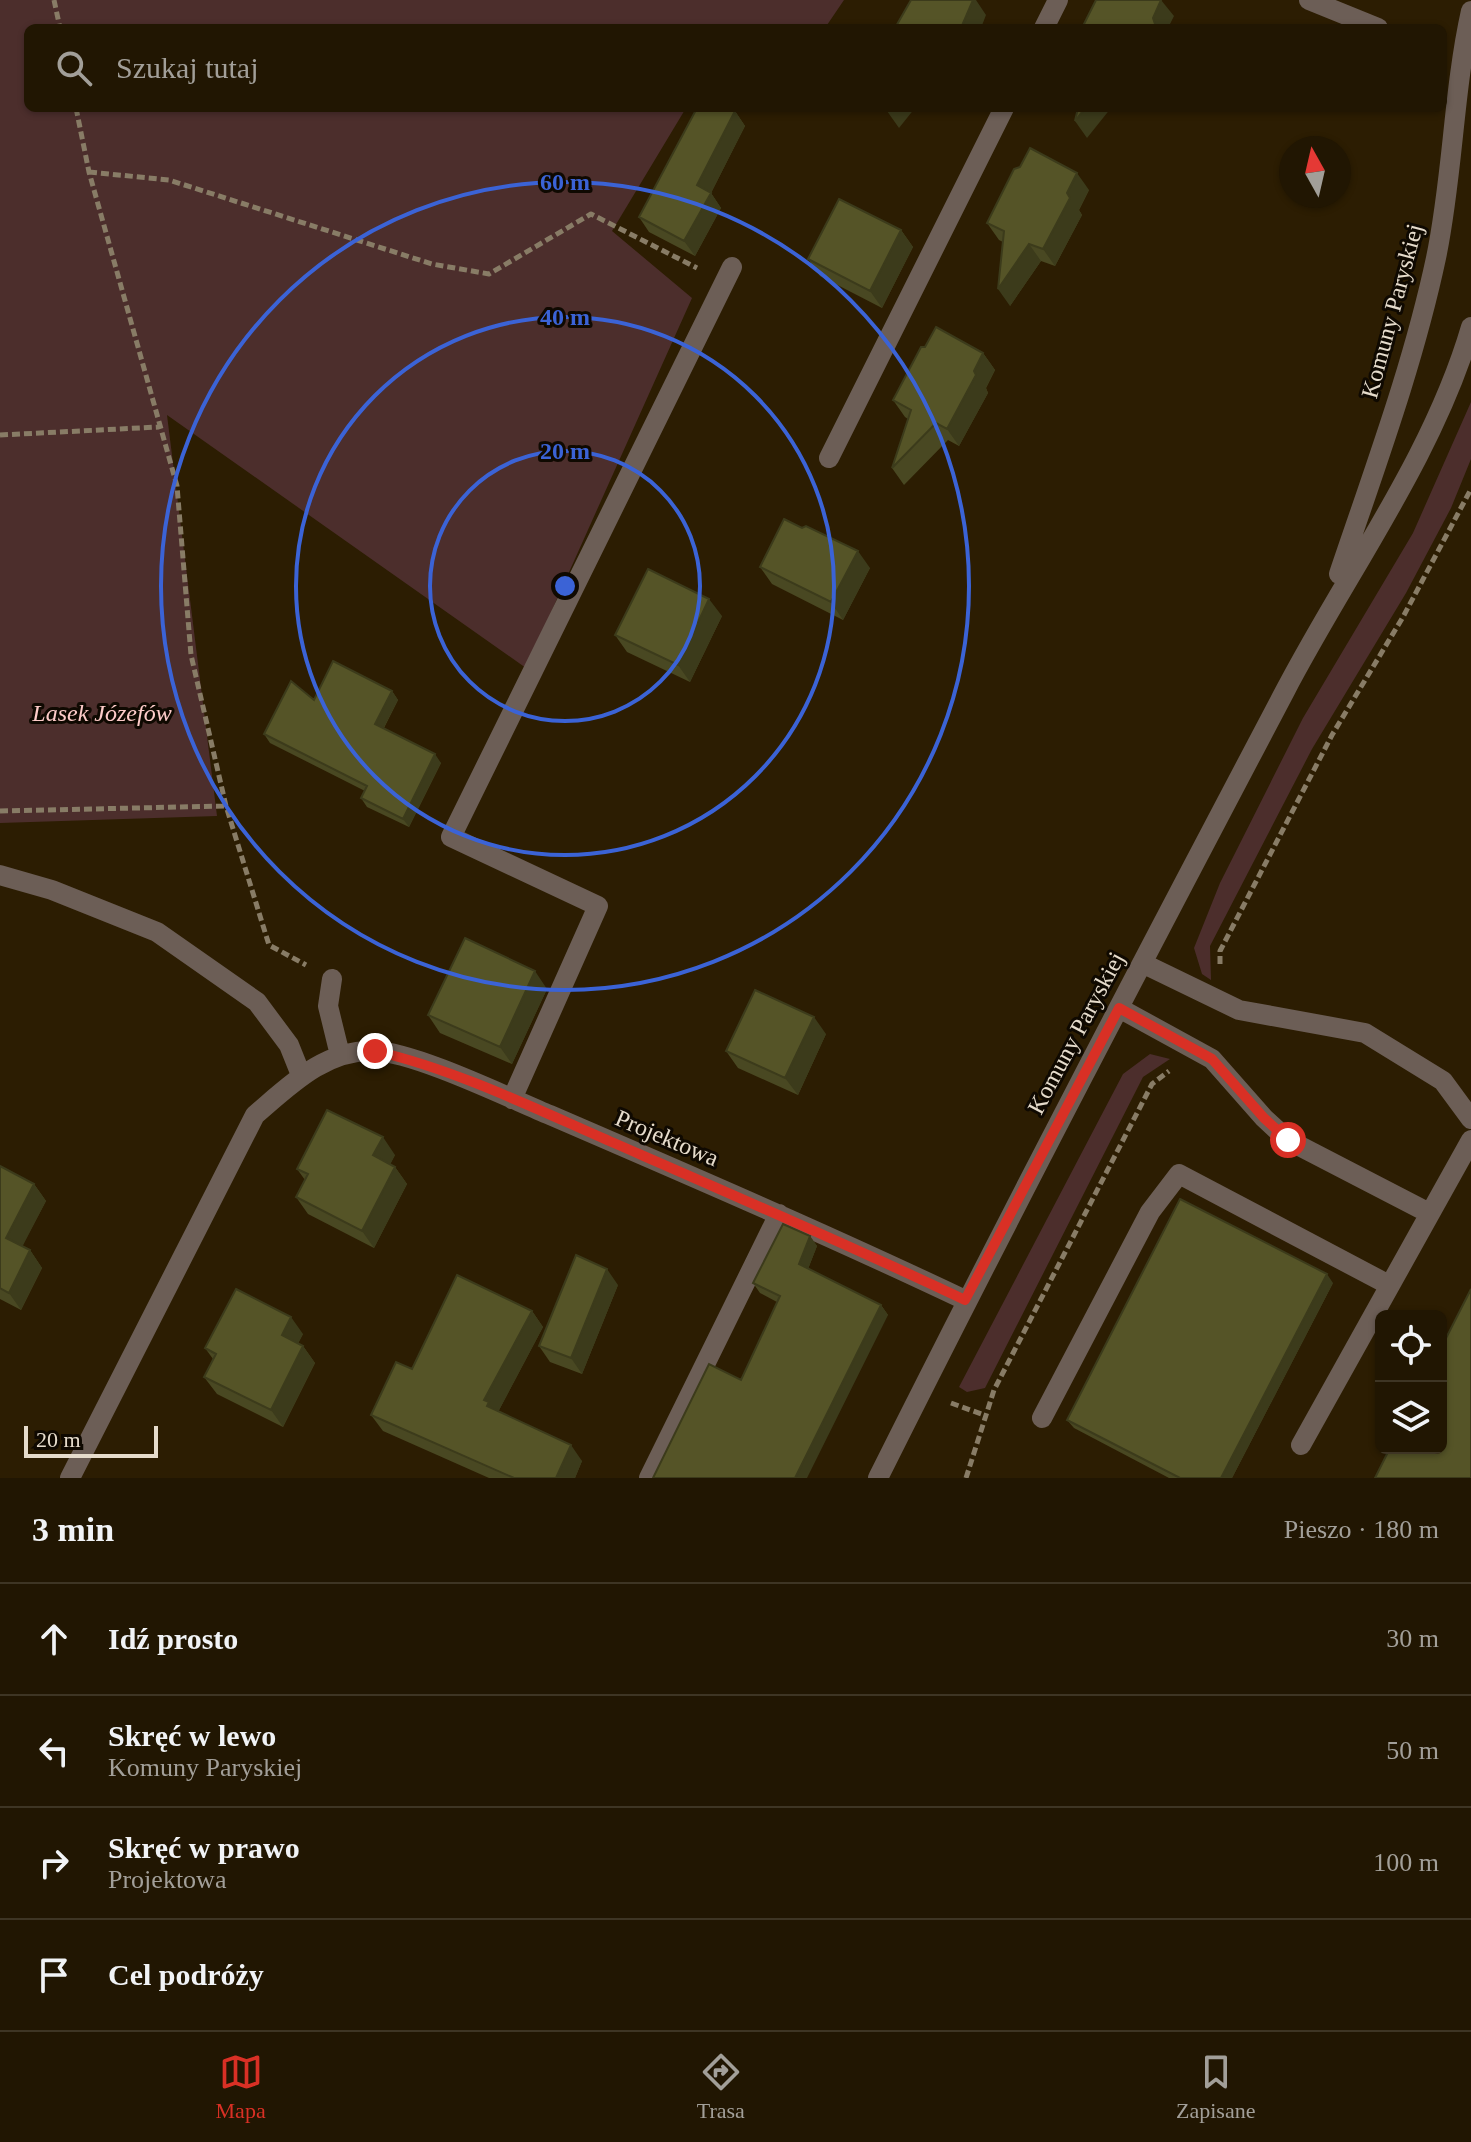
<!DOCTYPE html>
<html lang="pl">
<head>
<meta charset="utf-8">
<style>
	:root { --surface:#211602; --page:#2d2311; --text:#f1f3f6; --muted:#a29f99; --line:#3e3524; --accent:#d93025 }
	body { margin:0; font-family:"Times New Roman",serif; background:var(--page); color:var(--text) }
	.controls { position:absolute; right:24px; bottom:24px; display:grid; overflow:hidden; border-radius:12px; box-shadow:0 2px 6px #0004 }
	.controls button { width:72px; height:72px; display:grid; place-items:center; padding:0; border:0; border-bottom:2px solid var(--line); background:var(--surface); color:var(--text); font:40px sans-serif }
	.compass { position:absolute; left:1279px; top:136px; width:72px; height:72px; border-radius:50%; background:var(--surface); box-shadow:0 2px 6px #0004; rotate:352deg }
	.scale { position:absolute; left:24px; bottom:20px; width:134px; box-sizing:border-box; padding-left:8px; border:4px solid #e6dccc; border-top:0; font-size:22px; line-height:28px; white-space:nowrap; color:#e6dccc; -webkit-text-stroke:6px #0f0901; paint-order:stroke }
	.stop { position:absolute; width:24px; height:24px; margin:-18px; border:6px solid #d93025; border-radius:50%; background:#fff }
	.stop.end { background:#d93025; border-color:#fff; box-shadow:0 2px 8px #0008 }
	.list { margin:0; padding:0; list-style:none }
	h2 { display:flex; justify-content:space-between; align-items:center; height:104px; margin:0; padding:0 32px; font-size:34px }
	h2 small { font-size:26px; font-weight:400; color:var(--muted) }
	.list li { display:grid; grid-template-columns:52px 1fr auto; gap:24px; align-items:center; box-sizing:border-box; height:112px; padding:0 32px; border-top:2px solid var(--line) }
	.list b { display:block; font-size:30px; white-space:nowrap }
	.list p { margin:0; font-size:26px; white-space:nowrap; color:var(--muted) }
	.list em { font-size:26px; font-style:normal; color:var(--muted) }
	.icon { flex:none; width:44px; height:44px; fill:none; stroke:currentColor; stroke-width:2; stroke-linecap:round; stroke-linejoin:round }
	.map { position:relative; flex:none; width:1471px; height:1478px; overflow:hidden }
	.search { position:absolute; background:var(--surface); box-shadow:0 2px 6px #0004; left:24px; right:24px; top:24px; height:88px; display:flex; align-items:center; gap:20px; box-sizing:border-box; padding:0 28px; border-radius:12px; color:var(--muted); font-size:30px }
	.sheet { height:552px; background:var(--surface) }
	nav { display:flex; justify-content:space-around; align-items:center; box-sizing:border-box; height:112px; border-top:2px solid var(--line); background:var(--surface); font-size:22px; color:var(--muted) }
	nav a { display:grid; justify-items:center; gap:4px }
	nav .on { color:var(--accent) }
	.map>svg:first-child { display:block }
	.green { fill:#4c2e2c }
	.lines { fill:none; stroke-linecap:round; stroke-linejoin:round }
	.path { stroke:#887c66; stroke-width:5; stroke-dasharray:8 4; stroke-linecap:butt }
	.minor { stroke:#6c5e56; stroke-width:20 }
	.wall { fill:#494822 }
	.shaded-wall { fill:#3c3b1b }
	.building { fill:#555427; stroke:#3c3b1b; stroke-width:2 }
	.route { stroke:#d93025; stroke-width:10 }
	.ring { fill:none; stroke:#3b63d6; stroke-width:4 }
	.labels { text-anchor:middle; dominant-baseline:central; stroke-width:6; stroke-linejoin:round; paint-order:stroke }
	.street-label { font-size:24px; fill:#e6dccc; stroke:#0f0901 }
	.park-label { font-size:24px; font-style:italic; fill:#feccc9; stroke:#0f0901 }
	.centre { fill:#3b63d6; stroke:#0f0901; stroke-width:4 }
	.ring-label { font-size:24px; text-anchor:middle; font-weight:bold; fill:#3b63d6; stroke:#0f0901; stroke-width:6; stroke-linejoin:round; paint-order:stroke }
</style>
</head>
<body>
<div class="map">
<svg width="1471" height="1478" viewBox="0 0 1471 1478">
	<rect width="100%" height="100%" fill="#2c1d02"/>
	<path class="green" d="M 0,0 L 844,0 L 825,28 L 28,28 L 28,108 L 686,108 L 612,231 L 692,298 L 526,668 L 167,415 L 217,816 L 0,823 Z
		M 1471,402 L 1471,459 L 1451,508 L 1406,593 L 1312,749 L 1210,946 L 1211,980 L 1202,974 L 1194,948 L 1220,883 L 1303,718 L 1413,533 Z
		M 1150,1054 L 1170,1059 L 1143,1077 L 985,1388 L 967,1392 L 959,1387 L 1123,1074 Z"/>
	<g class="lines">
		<path class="path" d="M 54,0 L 60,28
			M 76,108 L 89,172 L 177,486 L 191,655 L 226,806 L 269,945 L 306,965
			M 89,172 L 169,180 L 432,264 L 489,274 L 591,214 L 697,268
			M 0,435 L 159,427
			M 0,811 L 226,806
			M 1220,964 L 1220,951 L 1332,735 L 1403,617 L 1471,489
			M 951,1403 L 984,1415
			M 966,1478 L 994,1390 L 1152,1084 L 1169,1071"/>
		<path class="minor" d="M 1309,0 L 1378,28
			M 1044,28 L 1058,0
			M 829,458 L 1004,108
			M 1339,574 C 1374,470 1413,366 1436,258 C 1453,177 1453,92 1471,11
			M 0,875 L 52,890 L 157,932 L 257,1002 L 289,1045 L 301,1075
			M 1142,963 L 1239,1010 L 1365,1033 L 1443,1081 L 1471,1119
			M 332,979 L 328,1006 L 340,1055
			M 1119,1008 L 1212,1059 L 1264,1118 L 1288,1140 L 1429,1213
			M 512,1099 L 598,906 L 451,837 L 732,267
			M 1042,1418 L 1150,1212 L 1179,1174 L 1389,1285
			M 1301,1445 L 1471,1140
			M 70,1478 L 255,1115 C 289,1086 325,1049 374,1051 C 415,1052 509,1098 550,1115 C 689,1175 828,1235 965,1300
			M 649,1478 L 779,1214
			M 878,1478 C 1010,1214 1147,953 1285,691 C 1347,572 1433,457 1471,327"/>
	</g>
	<path class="wall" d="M 735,111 L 745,126 L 711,193 L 721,208 L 695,256 L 649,232 L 639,217 Z
		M 1089,190 L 1079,210 L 1082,215 L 1055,266 L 1041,261 L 1010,306 L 1003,242 L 999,240 L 987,223 Z
		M 901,230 L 913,247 L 882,308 L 820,276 L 808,259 Z
		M 983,353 L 995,370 L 986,388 L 988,393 L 959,446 L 948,440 L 904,485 L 892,468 L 908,419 L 905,417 L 893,400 Z
		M 760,567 L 870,568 L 843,620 L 772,584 Z
		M 722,616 L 690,682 L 627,652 L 615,635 Z
		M 392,691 L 398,700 L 384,728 L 441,763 L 409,827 L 367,807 L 361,798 L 365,791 L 270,743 L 264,734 L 314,700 Z
		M 547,989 L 512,1064 L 440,1033 L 428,1015 Z
		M 826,1034 L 798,1095 L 738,1068 L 726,1051 Z
		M 395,1155 L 390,1164 L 395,1167 L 407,1184 L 374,1248 L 308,1214 L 296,1197 L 305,1180 L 297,1169 Z
		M 0,1166 L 34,1184 L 46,1201 L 22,1246 L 30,1250 L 42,1268 L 21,1310 L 0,1299 Z
		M 810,1236 L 817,1246 L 808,1269 L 881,1305 L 888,1315 L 741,1380 L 777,1302 L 760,1293 L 753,1283 Z
		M 1333,1283 L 1232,1478 L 1169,1478 L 1074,1428 L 1067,1420 Z
		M 618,1285 L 582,1374 L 550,1362 L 539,1346 Z
		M 532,1311 L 543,1327 L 498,1412 L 582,1461 L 575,1478 L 489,1478 L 383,1431 L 371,1415 L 412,1369 Z
		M 303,1334 L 298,1343 L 303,1346 L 315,1363 L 283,1427 L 217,1394 L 204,1377 L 213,1359 L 205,1348 Z"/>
	<path class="shaded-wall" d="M 973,0 L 976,0 L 986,15 L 981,28 L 961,28 Z
		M 1161,0 L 1174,16 L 1168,28 L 1152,28 L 1153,18 Z
		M 889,108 L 915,108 L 899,128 L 887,111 Z
		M 1085,108 L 1111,108 L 1087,138 L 1075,121 Z
		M 735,111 L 745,126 L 711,193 L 721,208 L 695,256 L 684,241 L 697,185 Z
		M 1077,173 L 1089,190 L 1079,210 L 1082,215 L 1055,266 L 1043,249 L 1067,193 Z
		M 901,230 L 913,247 L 882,308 L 870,291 Z
		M 1029,244 L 1041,261 L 1010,306 L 998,289 Z
		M 983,353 L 995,370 L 986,388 L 988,393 L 959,446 L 947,429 Z
		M 858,551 L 870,568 L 843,620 L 831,602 Z
		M 709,599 L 722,616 L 690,682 L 678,665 Z
		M 392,691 L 398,700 L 381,733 L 375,724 Z
		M 435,754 L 441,763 L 409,827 L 403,819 Z
		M 535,971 L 547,989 L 512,1064 L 500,1047 Z
		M 814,1017 L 826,1034 L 798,1095 L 785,1078 Z
		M 383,1137 L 395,1155 L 386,1173 L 373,1155 Z
		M 395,1167 L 407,1184 L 374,1248 L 362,1231 Z
		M 34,1184 L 46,1201 L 18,1255 L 6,1238 Z
		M 810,1236 L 817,1246 L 806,1274 L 799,1264 Z
		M 30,1250 L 42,1268 L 21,1310 L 9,1293 Z
		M 607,1269 L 618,1285 L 582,1374 L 571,1358 Z
		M 1327,1274 L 1333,1283 L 1232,1478 L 1221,1478 Z
		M 881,1305 L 888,1315 L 807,1478 L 795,1478 Z
		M 532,1311 L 543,1327 L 497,1414 L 487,1406 L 484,1400 Z
		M 291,1317 L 303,1334 L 294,1352 L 282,1335 Z
		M 303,1346 L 315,1363 L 283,1427 L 271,1410 Z
		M 571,1445 L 582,1461 L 575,1478 L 556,1478 Z"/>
	<path class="building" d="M 911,0 L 973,0 L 961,28 L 895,28 Z
		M 1096,0 L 1161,0 L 1153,18 L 1155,24 L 1152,28 L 1082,28 Z
		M 697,108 L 728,108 L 735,111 L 697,185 L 711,193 L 684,241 L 639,217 Z
		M 1078,108 L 1085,108 L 1075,121 Z
		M 1030,148 L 1077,173 L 1067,193 L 1070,198 L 1043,249 L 1029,244 L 998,289 L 1004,231 L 987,223 L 1014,169 L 1020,167 Z
		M 839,199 L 901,230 L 870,291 L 808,259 Z
		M 936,327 L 983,353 L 974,371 L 976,375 L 947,429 L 936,423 L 892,468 L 911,410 L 893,400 L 921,347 L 925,347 Z
		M 784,519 L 802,528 L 806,526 L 858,551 L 831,602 L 760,567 Z
		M 648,569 L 709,599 L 678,665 L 615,635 Z
		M 333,661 L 392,691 L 375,724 L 435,754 L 403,819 L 361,798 L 367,786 L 264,734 L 291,681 L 314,700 Z
		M 465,938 L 535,971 L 500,1047 L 428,1015 Z
		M 755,990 L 814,1017 L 785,1078 L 726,1051 Z
		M 327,1110 L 383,1137 L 373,1155 L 395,1167 L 362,1231 L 296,1197 L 308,1174 L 297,1169 Z
		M 0,1166 L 34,1184 L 6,1238 L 30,1250 L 9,1293 L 0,1288 Z
		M 1180,1199 L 1327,1274 L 1221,1478 L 1180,1478 L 1067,1420 Z
		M 783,1224 L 810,1236 L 799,1264 L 881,1305 L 795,1478 L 653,1478 L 709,1364 L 741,1380 L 780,1296 L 753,1283 Z
		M 576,1255 L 607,1269 L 571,1358 L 539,1346 Z
		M 457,1275 L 532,1311 L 484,1400 L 489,1402 L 487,1406 L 571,1445 L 556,1478 L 514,1478 L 371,1415 L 396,1362 L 412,1369 Z
		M 236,1289 L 291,1317 L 282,1335 L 303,1346 L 271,1410 L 204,1377 L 216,1354 L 205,1348 Z
		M 1471,1289 L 1471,1478 L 1375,1478 L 1390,1448 L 1441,1448 L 1441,1348 Z"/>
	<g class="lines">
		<path class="route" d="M 375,1051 C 457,1070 536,1109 614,1143 C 731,1194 849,1245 965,1300 L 1119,1008 L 1212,1059 L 1264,1118 L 1288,1140"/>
	</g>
	<g class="ring">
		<circle cx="565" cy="586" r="135"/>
		<circle cx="565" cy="586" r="269"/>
		<circle cx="565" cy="586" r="404"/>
	</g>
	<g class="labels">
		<g class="street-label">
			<text transform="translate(1392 311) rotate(-75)">Komuny Paryskiej</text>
			<text transform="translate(1076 1033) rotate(-62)">Komuny Paryskiej</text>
			<text transform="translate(667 1138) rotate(23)">Projektowa</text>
		</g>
		<g class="park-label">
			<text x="102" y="713">Lasek Józefów</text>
		</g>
	</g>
	<circle cx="565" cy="586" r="12" class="centre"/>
	<g class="ring-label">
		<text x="565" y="190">60 m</text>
		<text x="565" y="325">40 m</text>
		<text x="565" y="459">20 m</text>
	</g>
</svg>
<div class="controls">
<button><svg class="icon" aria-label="locate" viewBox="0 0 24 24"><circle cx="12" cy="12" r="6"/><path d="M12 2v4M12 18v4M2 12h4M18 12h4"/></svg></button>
<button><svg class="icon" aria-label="layers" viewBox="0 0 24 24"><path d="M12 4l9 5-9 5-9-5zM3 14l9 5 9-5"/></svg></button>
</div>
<svg class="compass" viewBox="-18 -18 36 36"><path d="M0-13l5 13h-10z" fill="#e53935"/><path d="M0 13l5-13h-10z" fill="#a29f99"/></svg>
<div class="scale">20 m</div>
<div class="stop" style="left:1288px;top:1140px"></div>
<div class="stop end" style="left:375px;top:1051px"></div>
<div class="search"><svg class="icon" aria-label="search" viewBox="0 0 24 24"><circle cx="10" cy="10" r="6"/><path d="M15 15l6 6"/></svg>Szukaj tutaj</div>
</div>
<section class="sheet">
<h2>3 min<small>Pieszo · 180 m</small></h2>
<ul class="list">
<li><svg class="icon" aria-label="ahead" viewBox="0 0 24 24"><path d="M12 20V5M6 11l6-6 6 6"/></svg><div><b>Idź prosto</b></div><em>30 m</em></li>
<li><svg class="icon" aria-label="left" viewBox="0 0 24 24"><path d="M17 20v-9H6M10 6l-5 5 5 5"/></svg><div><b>Skręć w lewo</b><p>Komuny Paryskiej</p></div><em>50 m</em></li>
<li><svg class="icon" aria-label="right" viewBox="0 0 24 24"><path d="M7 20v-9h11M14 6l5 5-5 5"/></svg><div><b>Skręć w prawo</b><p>Projektowa</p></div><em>100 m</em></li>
<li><svg class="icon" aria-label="arrive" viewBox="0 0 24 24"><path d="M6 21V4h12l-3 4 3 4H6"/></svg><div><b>Cel podróży</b></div></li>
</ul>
</section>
<nav>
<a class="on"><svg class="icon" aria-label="map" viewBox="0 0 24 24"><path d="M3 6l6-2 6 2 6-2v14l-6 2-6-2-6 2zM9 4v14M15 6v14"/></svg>Mapa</a>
<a><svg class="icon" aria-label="directions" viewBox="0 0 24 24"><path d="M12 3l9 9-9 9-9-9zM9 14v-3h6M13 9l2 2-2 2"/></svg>Trasa</a>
<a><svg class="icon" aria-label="saved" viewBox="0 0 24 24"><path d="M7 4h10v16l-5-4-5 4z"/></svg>Zapisane</a>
</nav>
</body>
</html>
